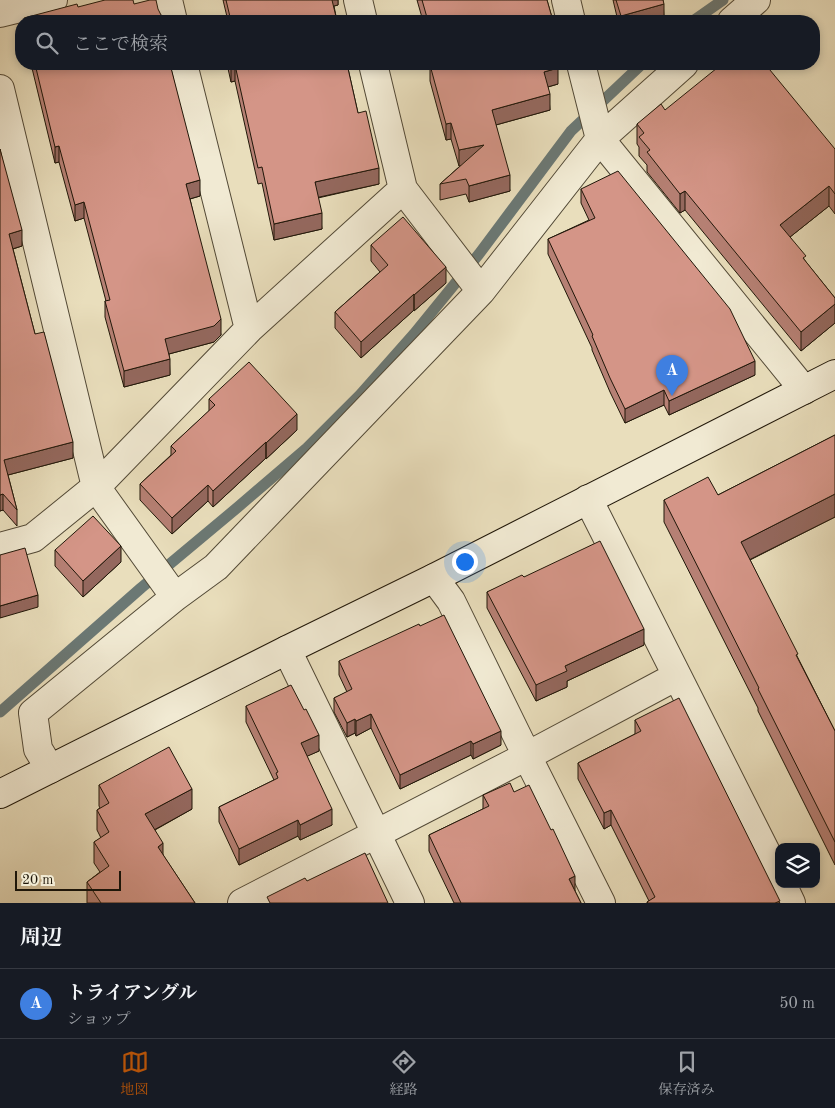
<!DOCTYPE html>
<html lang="ja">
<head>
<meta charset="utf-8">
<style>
	:root { --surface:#171b24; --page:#20242c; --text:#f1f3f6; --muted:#9ea1a6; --line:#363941; --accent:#b45309 }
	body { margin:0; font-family:"Old Standard TT","Noto Serif JP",serif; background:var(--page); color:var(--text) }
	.controls { position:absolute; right:15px; bottom:15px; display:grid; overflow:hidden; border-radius:10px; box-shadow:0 2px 8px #0003 }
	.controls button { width:45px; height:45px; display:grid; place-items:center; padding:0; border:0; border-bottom:1px solid var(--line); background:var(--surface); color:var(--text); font:25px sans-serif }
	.scale { position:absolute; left:15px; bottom:12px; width:106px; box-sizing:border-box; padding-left:5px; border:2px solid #201709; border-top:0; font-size:14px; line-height:18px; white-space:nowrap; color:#201709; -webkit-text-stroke:4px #f1ead3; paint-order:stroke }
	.you { position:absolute; left:464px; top:561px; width:18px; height:18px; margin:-12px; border:4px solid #fff; border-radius:50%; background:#1a73e8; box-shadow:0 0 0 8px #1a73e833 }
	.badge { display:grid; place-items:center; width:32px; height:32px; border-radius:50%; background:var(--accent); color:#fff; font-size:16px; font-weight:700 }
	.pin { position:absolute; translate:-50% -41px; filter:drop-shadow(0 1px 2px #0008) }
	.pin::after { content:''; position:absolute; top:26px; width:18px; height:15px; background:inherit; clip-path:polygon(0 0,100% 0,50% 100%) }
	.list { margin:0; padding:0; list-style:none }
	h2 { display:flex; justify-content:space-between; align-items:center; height:65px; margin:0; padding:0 20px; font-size:21px }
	h2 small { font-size:16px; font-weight:400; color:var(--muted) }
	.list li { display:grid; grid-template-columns:32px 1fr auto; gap:15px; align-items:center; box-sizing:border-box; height:70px; padding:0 20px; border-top:1px solid var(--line) }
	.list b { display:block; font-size:19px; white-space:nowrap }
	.list p { margin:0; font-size:16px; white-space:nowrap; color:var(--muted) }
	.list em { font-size:16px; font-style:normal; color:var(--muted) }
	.icon { flex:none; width:28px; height:28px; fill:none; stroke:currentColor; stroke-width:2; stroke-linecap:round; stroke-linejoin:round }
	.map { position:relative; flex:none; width:835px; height:903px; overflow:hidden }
	.search { position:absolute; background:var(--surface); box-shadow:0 2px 8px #0003; left:15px; right:15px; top:15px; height:55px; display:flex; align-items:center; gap:12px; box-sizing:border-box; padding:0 18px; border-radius:20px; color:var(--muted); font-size:19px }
	.sheet { height:135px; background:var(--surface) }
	nav { display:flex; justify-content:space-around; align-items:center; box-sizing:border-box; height:70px; border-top:1px solid var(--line); background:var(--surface); font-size:14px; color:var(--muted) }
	nav a { display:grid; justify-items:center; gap:2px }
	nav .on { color:var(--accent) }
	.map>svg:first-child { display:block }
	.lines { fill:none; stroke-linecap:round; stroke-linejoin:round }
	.stream { stroke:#6b7874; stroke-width:11 }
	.street-casing { stroke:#524936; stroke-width:30 }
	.secondary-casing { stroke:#201709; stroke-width:30 }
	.street { stroke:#f1ead3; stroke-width:28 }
	.secondary { stroke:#f1ead3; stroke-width:28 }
	.wall { fill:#b68074; stroke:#201709 }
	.shaded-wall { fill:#94685e; stroke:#201709 }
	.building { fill:#d49587; stroke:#201709 }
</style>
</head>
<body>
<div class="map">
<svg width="835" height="903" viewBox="0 0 835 903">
	<rect width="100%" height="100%" fill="#e9debc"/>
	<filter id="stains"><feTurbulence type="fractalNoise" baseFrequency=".004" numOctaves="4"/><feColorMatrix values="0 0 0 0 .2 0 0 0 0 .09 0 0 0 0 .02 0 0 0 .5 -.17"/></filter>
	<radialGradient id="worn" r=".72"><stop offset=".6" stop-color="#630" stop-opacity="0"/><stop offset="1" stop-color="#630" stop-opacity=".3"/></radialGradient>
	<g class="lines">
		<path class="stream" d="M 693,21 L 723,0
			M 0,712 L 141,588 L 238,507 L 307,448 L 360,395 L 414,334 L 479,254 L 571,131 L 642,64"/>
		<g class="street-casing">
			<path id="street" d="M 168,0 L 173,21
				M 358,0 L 363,21
				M 566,0 L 571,21
				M 0,13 L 53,0
				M 732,21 L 756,0
				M 183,64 L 249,329
				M 373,64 L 403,189
				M 581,64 L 600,139 L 804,390
				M 0,89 L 96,487 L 175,597
				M 588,499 L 779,878
				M 0,547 L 33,538 L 96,487 L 249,329 L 403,189 L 481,291
				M 434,578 L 451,601 L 527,756 L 601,903
				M 287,650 L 410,903
				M 50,769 L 38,749 L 33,713 L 175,597 L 216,567 L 481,291 L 600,139 L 684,64
				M 782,884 L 791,903
				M 242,903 L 527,756 L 677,676"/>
		</g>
		<g class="secondary-casing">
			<path id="secondary" d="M 0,794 L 287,650 L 434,578 L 835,374"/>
		</g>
		<use href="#street" class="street"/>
		<use href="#secondary" class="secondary"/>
	</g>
	<path class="wall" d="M 223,0 L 338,0 L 338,5 L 334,6 L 337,21 L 228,21 Z
		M 417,0 L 547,0 L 553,21 L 423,21 Z
		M 613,0 L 663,0 L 664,18 L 653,21 L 618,21 Z
		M 31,64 L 170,64 L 200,196 L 190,199 L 221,335 L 214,342 L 169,354 L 170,375 L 124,387 L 105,317 L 105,301 L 106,301 L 84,218 L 75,221 L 59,162 L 55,163 Z
		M 227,64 L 347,64 L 358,113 L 379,184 L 318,198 L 322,229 L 274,240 L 262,183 L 258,184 L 235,81 L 231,82 Z
		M 430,65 L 558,84 L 548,87 L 550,110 L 496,125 L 510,191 L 469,202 L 466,194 L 440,200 L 440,184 L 460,166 L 459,166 L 451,139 L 446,140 L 430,81 Z
		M 665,110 L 835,149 L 835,214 L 829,206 L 790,237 L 806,262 L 835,298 L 835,323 L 801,351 L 685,210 L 680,213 L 647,172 L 647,165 L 639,156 L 639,147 L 637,144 L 637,124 Z
		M 0,149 L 22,246 L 13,249 L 35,334 L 73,458 L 8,475 L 17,510 L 17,526 L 3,510 L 0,511 Z
		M 581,189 L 755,375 L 669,415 L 664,405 L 625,423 L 610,392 L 592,350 L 592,348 L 548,254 L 548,239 L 589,220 L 581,203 Z
		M 371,245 L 446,283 L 414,311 L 414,310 L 361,358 L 335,328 L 335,312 L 380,272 L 371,261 Z
		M 209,399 L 297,430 L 266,459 L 266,458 L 213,507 L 208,501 L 172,534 L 140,500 L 140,484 L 171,455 L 171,446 L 209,411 Z
		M 835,435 L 835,517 L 750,560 L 798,658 L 835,731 L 835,865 L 758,711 L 758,708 L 664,522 L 664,500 L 718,495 Z
		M 55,550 L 121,562 L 83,597 L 55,566 Z
		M 524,577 L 644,645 L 567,681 L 567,687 L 536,701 L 487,608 L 487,592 Z
		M 339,661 L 501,745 L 473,759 L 471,755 L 400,789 L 371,728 L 356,736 L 355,733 L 347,737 L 334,712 L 334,698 L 347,692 L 339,675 Z
		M 246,706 L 319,751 L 307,756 L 332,825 L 300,840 L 298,836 L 239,865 L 219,822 L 219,807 L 274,780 L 246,722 Z
		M 635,720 L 780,903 L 647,903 L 647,902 L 649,901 L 611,825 L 604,829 L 578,779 L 578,763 L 635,734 Z
		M 99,785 L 192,809 L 155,830 L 163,855 L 195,903 L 87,903 L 87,882 L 100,872 L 94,863 L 94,842 L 101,838 L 97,830 L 97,810 L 100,808 L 99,806 Z
		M 514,792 L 575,891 L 581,903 L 454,903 L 429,851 L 429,835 L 483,809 L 483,795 Z"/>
	<path class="shaded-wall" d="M 330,0 L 338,0 L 338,5 L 330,7 Z
		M 664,4 L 664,18 L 653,21 L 621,21 L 621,16 Z
		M 235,65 L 235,81 L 231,82 L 231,66 Z
		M 558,68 L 558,84 L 544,88 L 544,72 Z
		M 550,94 L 550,110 L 492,126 L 492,110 Z
		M 451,123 L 451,139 L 446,140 L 446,124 Z
		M 484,145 L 484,161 L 459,166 L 459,150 Z
		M 59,146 L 59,162 L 55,163 L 55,147 Z
		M 379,168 L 379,184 L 315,198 L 315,182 Z
		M 510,175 L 510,191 L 469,202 L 469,186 Z
		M 200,180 L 200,196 L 186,200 L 186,184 Z
		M 829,186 L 829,206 L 780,245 L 780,225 Z
		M 685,191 L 685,210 L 680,213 L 680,194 Z
		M 84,202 L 84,218 L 75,221 L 75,205 Z
		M 322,213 L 322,229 L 274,240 L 274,224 Z
		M 22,230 L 22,246 L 9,250 L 9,234 Z
		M 446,267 L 446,283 L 414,311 L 414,295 Z
		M 414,294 L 414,310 L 361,358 L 361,342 Z
		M 835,304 L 835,323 L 801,351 L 801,332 Z
		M 221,319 L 221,335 L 214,342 L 165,355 L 165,339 Z
		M 170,359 L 170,375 L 124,387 L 124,371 Z
		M 755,361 L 755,375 L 669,415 L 669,401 Z
		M 664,390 L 664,405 L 625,423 L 625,409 Z
		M 297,414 L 297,430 L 266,459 L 266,443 Z
		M 73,442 L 73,458 L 4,476 L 4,460 Z
		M 266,442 L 266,458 L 213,507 L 213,491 Z
		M 208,485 L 208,501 L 172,534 L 172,518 Z
		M 3,494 L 3,510 L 0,511 L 0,495 Z
		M 835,494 L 835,517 L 741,564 L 741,542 Z
		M 121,546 L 121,562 L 83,597 L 83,581 Z
		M 38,595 L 38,607 L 0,618 L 0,606 Z
		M 644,629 L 644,645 L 567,681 L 567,687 L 536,701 L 536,685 L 565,666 Z
		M 371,714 L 371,728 L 356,736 L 356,721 Z
		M 355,719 L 355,733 L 347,737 L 347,723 Z
		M 501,731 L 501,745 L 473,759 L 473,744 Z
		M 319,735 L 319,751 L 301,759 L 301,743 Z
		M 471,741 L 471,755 L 400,789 L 400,775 Z
		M 192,789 L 192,809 L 145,835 L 145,814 Z
		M 332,809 L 332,825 L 300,840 L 300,825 Z
		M 611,810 L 611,825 L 604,829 L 604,813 Z
		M 298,820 L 298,836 L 239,865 L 239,849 Z
		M 163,843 L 163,864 L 158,847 Z
		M 575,876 L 575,891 L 569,879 Z"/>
	<path class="building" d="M 105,0 L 133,0 L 134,4 L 150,0 L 156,0 L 158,9 L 161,15 L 164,17 L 165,21 L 25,21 L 24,18 L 77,4 L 78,7 Z
		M 226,0 L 332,0 L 337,21 L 231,21 Z
		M 422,0 L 547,0 L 553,21 L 428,21 Z
		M 616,0 L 663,0 L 664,4 L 621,16 Z
		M 35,64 L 170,64 L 200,180 L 186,184 L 221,319 L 214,326 L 165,339 L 170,359 L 124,371 L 105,301 L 110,300 L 84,202 L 75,205 L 59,146 L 55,147 Z
		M 231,64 L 347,64 L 358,113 L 366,111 L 379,168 L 315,182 L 322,213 L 274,224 L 262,167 L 258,168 L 235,65 L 231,66 Z
		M 434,64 L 557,64 L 558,68 L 544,72 L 550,94 L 492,110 L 510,175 L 469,186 L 466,179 L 440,184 L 484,145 L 459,150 L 451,123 L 446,124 L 430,65 Z
		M 722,64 L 765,64 L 835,149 L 835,194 L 829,186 L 780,225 L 806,256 L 803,258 L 835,298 L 835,304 L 801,332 L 685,191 L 680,194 L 647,152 L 650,150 L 639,137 L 644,133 L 637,124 L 661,104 L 665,110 Z
		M 0,149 L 22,230 L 9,234 L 35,334 L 44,332 L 73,442 L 4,460 L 17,510 L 3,494 L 0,495 Z
		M 618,171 L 730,309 L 755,361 L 669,401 L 664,390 L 625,409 L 610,378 L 592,336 L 593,335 L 548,239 L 595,218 L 581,189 Z
		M 403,217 L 446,267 L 414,295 L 414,294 L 361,342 L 335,312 L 388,265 L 371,245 Z
		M 249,362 L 297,414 L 266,443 L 266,442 L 213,491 L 208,485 L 172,518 L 140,484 L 176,451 L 171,446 L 215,405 L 209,399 Z
		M 835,435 L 835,494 L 741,542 L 798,654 L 796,655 L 835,731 L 835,842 L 758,689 L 759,688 L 664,500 L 708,477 L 718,495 Z
		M 93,516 L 121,546 L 83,581 L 55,550 Z
		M 600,541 L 644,629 L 565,666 L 567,671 L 536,685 L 487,592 L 522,575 L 524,577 Z
		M 25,548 L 38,595 L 0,606 L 0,555 Z
		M 444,615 L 501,731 L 473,744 L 471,741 L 400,775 L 371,714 L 356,721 L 355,719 L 347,723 L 334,698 L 352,689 L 339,661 L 419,624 L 420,626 Z
		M 291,685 L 304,710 L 306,709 L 319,735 L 301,743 L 332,809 L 300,825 L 298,820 L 239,849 L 219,807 L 278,778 L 276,773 L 278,772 L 246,706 Z
		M 679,698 L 780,901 L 775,903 L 648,903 L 647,902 L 655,897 L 611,810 L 604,813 L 578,763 L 641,731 L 635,720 Z
		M 169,747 L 192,789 L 145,814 L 163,843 L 158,847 L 195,903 L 101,903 L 87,882 L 109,866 L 94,842 L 109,832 L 97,810 L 109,803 L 99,785 Z
		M 510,783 L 514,792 L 529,785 L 551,830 L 553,829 L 575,876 L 569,879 L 581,903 L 461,903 L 429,835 L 489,806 L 483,795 Z
		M 365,853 L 388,903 L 270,903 L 267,897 L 305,878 L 307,881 Z"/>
	<rect width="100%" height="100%" filter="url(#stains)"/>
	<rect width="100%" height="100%" fill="url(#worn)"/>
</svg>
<div class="controls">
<button><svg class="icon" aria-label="layers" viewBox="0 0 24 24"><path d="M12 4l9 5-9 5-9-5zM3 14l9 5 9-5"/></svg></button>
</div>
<div class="scale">20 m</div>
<div class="you"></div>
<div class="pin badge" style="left:672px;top:396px;background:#3f7fe0">A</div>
<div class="search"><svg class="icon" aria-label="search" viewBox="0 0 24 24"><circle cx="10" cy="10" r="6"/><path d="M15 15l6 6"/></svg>ここで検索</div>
</div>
<section class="sheet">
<h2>周辺<small></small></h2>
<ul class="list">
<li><span class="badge" style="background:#3f7fe0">A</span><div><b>トライアングル</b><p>ショップ</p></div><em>50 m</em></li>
</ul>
</section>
<nav>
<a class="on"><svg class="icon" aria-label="map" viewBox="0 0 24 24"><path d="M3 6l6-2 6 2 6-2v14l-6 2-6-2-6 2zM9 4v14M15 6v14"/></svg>地図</a>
<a><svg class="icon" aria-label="directions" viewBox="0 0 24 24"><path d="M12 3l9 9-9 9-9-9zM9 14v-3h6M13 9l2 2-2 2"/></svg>経路</a>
<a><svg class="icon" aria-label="saved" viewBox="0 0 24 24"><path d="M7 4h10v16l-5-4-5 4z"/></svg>保存済み</a>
</nav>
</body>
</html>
